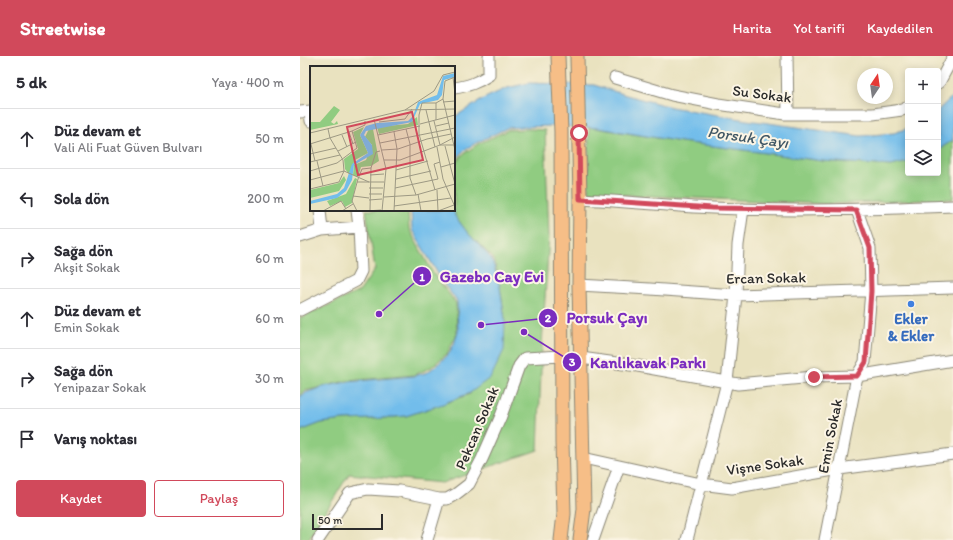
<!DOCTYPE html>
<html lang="tr">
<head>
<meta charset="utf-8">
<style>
	:root { --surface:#fff; --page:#f2f2f3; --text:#2b2b33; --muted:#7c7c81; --line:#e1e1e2; --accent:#d1495b }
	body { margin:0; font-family:Itim,sans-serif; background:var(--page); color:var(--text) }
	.controls { position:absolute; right:12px; top:12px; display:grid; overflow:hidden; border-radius:4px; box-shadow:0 2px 10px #0003 }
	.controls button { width:36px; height:36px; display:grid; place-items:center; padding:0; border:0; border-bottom:1px solid var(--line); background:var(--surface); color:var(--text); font:20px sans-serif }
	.compass { position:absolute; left:557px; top:12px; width:36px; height:36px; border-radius:50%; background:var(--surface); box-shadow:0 2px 10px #0003; rotate:13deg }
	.scale { position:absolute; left:12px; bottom:10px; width:71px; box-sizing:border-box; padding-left:4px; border:2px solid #2b2b2b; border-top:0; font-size:11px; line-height:14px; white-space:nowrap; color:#2b2b2b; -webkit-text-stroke:3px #fcf5e5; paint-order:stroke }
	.stop { position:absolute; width:12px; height:12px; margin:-9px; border:3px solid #d1495b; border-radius:50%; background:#fff }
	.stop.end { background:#d1495b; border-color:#fff; box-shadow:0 1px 4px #0008 }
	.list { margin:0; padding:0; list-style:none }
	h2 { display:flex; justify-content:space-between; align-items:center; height:52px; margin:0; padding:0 16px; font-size:17px }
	h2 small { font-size:13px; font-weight:400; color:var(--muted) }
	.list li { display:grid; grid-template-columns:26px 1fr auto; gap:12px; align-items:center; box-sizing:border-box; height:60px; padding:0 16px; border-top:1px solid var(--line) }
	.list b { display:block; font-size:15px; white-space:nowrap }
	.list p { margin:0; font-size:13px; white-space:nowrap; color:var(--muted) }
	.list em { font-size:13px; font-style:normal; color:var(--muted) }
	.actions { display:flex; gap:8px; padding:12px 16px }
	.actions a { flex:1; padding:9px 0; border:1px solid var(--accent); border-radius:4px; text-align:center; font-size:14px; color:var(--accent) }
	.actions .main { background:var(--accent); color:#fff }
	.icon { flex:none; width:22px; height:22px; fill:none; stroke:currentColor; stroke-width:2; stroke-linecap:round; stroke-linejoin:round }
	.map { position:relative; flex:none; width:653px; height:484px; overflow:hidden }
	header { display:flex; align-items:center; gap:24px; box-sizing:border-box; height:56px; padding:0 20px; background:var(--accent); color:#fff }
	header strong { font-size:19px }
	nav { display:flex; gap:22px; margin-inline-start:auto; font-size:14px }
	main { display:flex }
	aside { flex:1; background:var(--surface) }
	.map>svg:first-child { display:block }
	.green { fill:#90cc81; stroke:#5e7c56 }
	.water { fill:#72bdeb; stroke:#4e748b }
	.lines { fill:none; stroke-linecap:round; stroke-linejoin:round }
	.minor-casing { stroke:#8a8675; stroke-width:13 }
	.major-casing { stroke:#8a8675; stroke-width:15 }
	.minor { stroke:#fff; stroke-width:11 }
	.major { stroke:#f6be87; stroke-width:13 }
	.route { stroke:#d1495b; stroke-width:5 }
	.shop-dot { fill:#3f7fe0; stroke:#fcf5e5; stroke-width:1.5 }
	.labels { text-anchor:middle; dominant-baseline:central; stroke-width:4; stroke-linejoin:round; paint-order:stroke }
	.street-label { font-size:15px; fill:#2b2b2b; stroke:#fcf5e5 }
	.shop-label { font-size:15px; font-weight:bold; fill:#366cbe; stroke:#fcf5e5 }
	.water-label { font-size:16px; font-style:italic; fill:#405765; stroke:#fcf5e5 }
	.inset-road { fill:none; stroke:#9d9984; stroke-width:1 }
	.view { fill:#d1495b; fill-opacity:0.15; stroke:#d1495b; stroke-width:2 }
	.inset-edge { fill:none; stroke:#2b2b2b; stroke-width:2 }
	.leader { fill:none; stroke:#7b2cbf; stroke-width:1.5 }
	.callout-dot { fill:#7b2cbf; stroke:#fcf5e5; stroke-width:1.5 }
	.mark-label { font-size:12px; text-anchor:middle; font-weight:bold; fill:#fff }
	.callout-label { font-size:16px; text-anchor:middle; font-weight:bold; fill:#7b2cbf; stroke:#fcf5e5; stroke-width:4; stroke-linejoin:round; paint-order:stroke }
</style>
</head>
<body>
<header>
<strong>Streetwise</strong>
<nav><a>Harita</a><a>Yol tarifi</a><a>Kaydedilen</a></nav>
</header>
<main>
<aside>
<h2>5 dk<small>Yaya · 400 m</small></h2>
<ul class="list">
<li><svg class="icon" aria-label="ahead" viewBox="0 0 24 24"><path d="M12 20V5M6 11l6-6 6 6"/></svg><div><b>Düz devam et</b><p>Vali Ali Fuat Güven Bulvarı</p></div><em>50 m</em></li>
<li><svg class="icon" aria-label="left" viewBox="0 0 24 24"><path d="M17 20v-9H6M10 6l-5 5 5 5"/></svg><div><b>Sola dön</b></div><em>200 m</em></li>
<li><svg class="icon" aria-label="right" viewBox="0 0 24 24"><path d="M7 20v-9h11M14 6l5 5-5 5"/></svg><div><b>Sağa dön</b><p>Akşit Sokak</p></div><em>60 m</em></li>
<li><svg class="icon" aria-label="ahead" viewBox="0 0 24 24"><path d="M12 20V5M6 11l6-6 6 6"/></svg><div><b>Düz devam et</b><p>Emin Sokak</p></div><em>60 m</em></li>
<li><svg class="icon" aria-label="right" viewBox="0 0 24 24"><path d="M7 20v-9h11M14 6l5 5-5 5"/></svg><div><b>Sağa dön</b><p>Yenipazar Sokak</p></div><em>30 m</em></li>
<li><svg class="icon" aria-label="arrive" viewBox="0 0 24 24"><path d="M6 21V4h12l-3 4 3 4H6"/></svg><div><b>Varış noktası</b></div></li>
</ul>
<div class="actions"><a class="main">Kaydet</a><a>Paylaş</a></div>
</aside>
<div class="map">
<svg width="653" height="484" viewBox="0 0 653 484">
	<rect width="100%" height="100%" fill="#fcf5e5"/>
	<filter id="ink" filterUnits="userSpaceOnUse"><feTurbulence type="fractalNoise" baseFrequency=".025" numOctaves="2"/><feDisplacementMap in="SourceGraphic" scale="8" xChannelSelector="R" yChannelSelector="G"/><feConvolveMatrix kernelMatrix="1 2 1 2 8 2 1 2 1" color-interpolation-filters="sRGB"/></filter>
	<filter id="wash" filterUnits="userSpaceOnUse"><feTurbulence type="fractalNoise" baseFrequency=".012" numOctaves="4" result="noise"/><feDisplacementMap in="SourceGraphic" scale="16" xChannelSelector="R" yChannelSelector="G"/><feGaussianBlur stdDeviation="0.9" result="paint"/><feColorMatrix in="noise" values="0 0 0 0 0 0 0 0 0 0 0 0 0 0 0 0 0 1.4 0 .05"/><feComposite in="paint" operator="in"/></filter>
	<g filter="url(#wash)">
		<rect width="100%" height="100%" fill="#e9e2bf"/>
		<path class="green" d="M 289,71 L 382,86 L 451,95 L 523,105 L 591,110 L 608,106 L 608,117 L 638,117 L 638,94 L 653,84 L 653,143 L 525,148 L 288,137 Z
			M 230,73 L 245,74 L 249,181 L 242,289 L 238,394 L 142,427 L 49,418 L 8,484 L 0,484 L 0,375 L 21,367 L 43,364 L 72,363 L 106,360 L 140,349 L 170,338 L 205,263 L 200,231 L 194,203 L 167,176 L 155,160 L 154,154 L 154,109 L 162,99 L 178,88 L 208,74 Z
			M 66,154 L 108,154 L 109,173 L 133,217 L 156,247 L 157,277 L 147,298 L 130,312 L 114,319 L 46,325 L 5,335 L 0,340 L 0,262 L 60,235 L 75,213 Z"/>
		<path class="water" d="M 229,27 L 294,29 L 326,39 L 371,51 L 447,64 L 560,80 L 594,77 L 608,72 L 608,106 L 591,110 L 523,105 L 451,95 L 382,86 L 298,72 L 252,70 L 222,71 L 207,72 L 178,86 L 169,91 L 161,97 L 154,107 L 154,61 L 187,41 L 207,32 Z
			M 653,40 L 653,84 L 638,94 L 638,54 Z
			M 111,154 L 154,154 L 155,160 L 167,176 L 192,203 L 200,231 L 205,263 L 204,294 L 191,321 L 170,337 L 140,349 L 106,360 L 72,363 L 43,364 L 21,367 L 0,375 L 0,341 L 5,337 L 26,330 L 47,326 L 114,320 L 128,316 L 138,308 L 148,299 L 154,288 L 158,276 L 157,245 L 144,228 L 112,174 Z"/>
	</g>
	<g filter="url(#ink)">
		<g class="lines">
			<g class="minor-casing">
				<path id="minor" d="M 487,0 L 488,58
					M 315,22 L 372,39 L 418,48 L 485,58 L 573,58 L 602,54 L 608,51
					M 638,27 L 640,25 L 653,1
					M 154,32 C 168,30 177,27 189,19 L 189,0
					M 10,55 L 11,65
					M 0,56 L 11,55
					M 280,143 C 324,145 369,150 413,152 C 493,156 573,153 653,150
					M 20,154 L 22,174
					M 0,181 L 22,174 L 59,171
					M 279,229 L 350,233 L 436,239 L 653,232
					M 0,254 L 56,225 L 61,215 L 59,171 L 57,154
					M 281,302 L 338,310 L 438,328 L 514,321 L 557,320 L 653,304
					M 283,402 L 401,428 L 432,432 L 539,413 L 653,398
					M 18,484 L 50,437 L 68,433 L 99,435 L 139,443
					M 127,484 L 139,443 L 147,443 L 156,438 L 169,428 L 182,403 L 201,360 L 219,310 L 225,302 L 262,300
					M 293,484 L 319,410
					M 387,484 L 427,326 L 436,239 L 438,189 L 443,153
					M 525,484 L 557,320 L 565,306 L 571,235 L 570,192 L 557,154"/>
			</g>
			<g class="major-casing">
				<path id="major" d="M 258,0 L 261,76 L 262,386 L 264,458 L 261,484
					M 277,0 L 280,143 L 279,229 L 284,453 L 280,484"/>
			</g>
			<use href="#minor" class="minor"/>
			<use href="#major" class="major"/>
		</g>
	</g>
	<g class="lines" filter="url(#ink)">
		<path class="route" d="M 279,77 L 280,143 L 412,152 L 556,154 L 570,192 L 571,235 L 566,306 L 557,320 L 514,321"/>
	</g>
	<circle class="shop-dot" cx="611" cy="248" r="4"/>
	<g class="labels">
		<g class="street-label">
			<text transform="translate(462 38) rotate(7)">Su Sokak</text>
			<text transform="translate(466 222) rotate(-1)">Ercan Sokak</text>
			<text transform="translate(177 372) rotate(-67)">Pekcan Sokak</text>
			<text transform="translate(530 380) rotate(-79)">Emin Sokak</text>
			<text transform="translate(465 409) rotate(-8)">Vişne Sokak</text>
		</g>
		<g class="shop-label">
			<text x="611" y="263">Ekler<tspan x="611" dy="17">&amp; Ekler</tspan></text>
		</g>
		<g class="water-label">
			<text transform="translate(448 81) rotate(8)">Porsuk Çayı</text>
		</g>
	</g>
	<g transform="translate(10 10)">
		<rect width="145" height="145" fill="#e9e2bf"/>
		<path d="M 24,40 L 30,44 L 21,56 L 24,58 L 27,55 L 28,58 L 0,64 L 0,56 L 10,56 ZM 107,51 L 108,59 L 69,68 L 67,61 L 98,58 ZM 54,61 L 50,69 L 58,87 L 45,94 L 39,108 L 35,103 L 34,93 L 48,83 L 43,66 ZM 59,63 L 63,63 L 69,95 L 61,100 L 51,101 L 48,111 L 43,109 L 44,99 L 56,94 L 62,79 L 55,71 ZM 34,110 L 36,114 L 29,125 L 0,132 L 0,124 L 29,117 ZM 45,112 L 47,113 L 42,137 L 35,141 L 32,135 L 20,140 L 17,135 L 36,128 Z" fill="#90cc81"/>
		<path d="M 145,7 L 145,11 L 134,14 L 132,29 L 128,34 L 110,38 L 102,56 L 56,65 L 54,69 L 62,79 L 63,88 L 44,99 L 42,114 L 36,125 L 27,132 L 0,138 L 0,135 L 27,128 L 34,122 L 42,98 L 58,87 L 50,69 L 56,60 L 67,57 L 98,55 L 103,50 L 108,36 L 127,29 L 133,10 Z" fill="#72bdeb"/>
		<path class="inset-road" d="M 143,11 L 145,28M 133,33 L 145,84M 133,36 L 145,35M 126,37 L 126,54M 95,44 L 124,25 L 133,9 L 145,6M 116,44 L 125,81M 64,53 L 76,103 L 72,145M 124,55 L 130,79 L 145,71M 69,56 L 95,53 L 102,43M 110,58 L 145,49M 126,60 L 139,57M 96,63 L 100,78 L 100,112 L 106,129M 39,66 L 43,78M 0,67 L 95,44 L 145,43M 32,69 L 37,81M 68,69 L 110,60M 0,74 L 5,95M 70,77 L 145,62M 0,78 L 42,65 L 55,59 L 55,55M 135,80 L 145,118M 127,81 L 133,113 L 145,141M 72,84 L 88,83 L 117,73 L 141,68M 28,85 L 46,76M 0,88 L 26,82M 74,94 L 90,94 L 130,79 L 145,79M 7,95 L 13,120M 0,96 L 30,89M 131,101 L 145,97M 86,104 L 118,95M 0,105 L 27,97 L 47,82 L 42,65M 34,105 L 59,116M 60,109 L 74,108M 86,113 L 121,105M 0,114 L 34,105M 47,116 L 74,116M 59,122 L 73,122M 85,122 L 128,113 L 124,98 L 130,96M 0,123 L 29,116 L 34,105 L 33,94 L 20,72 L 18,63M 125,124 L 109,68 L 109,49 L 112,37 L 126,37 L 133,33 L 135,15 L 145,11M 127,124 L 128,145 L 144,139M 59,128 L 72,128M 108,128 L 111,145M 43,130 L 59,132M 74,131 L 106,129 L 145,118M 59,134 L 72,133M 84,140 L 141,132M 60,144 L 61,102 L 66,86 L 70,85M 13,145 L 31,135 L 36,143M 32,145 L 43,138M 47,145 L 42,135 L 48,113 L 52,103 L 61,102M 56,145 L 71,144M 84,145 L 87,83 L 84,66"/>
		<path class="view" d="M 102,46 L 113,94 L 48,109 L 37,61 Z"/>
		<rect width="145" height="145" class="inset-edge"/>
	</g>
	<path class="leader" d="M79 258L122 220M181 269L248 262M224 276L272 306"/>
	<g class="callout-dot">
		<circle cx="79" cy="258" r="4"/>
		<circle cx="181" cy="269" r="4"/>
		<circle cx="224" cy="276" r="4"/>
		<circle cx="122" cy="220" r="10"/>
		<circle cx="248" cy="262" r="10"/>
		<circle cx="272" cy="306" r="10"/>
	</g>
	<g class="mark-label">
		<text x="122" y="225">1</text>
		<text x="248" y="266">2</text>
		<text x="272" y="310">3</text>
	</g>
	<g class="callout-label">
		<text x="192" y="226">Gazebo Cay Evi</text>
		<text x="307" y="267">Porsuk Çayı</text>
		<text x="348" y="312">Kanlıkavak Parkı</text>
	</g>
</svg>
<div class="controls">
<button>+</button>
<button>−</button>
<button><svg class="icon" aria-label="layers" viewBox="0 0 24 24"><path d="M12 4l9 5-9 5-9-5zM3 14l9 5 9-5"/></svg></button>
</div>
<svg class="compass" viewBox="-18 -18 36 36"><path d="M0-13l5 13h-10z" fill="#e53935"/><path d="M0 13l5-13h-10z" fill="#7c7c81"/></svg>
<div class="scale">50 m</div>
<div class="stop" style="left:279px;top:77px"></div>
<div class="stop end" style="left:514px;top:321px"></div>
</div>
</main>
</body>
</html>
